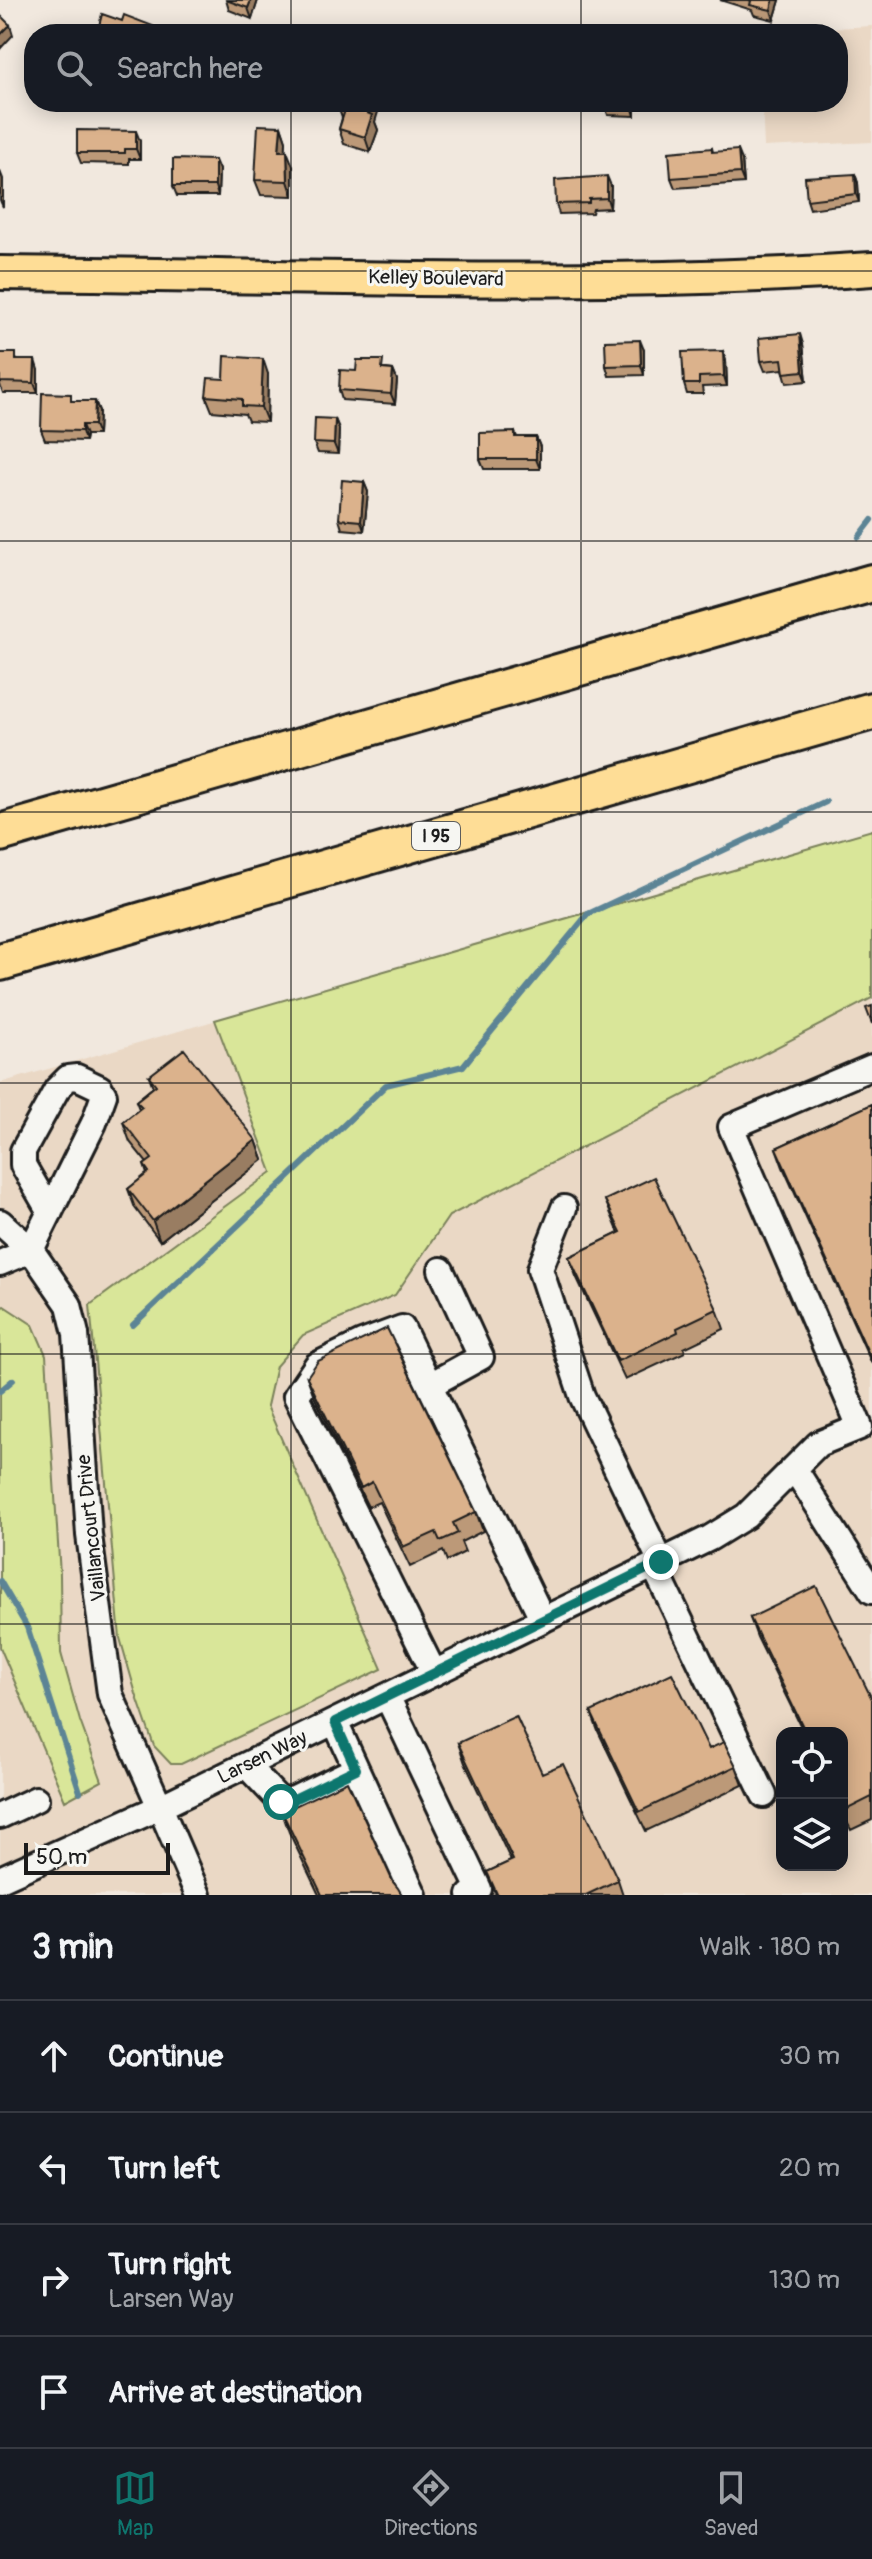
<!DOCTYPE html>
<html lang="en">
<head>
<meta charset="utf-8">
<style>
	:root { --surface:#171b24; --page:#20242c; --text:#f1f3f6; --muted:#9ea1a6; --line:#363941; --accent:#0f766e }
	body { margin:0; font-family:Pangolin,sans-serif; background:var(--page); color:var(--text) }
	.controls { position:absolute; right:24px; bottom:24px; display:grid; overflow:hidden; border-radius:16px; box-shadow:0 4px 20px #0003 }
	.controls button { width:72px; height:72px; display:grid; place-items:center; padding:0; border:0; border-bottom:2px solid var(--line); background:var(--surface); color:var(--text); font:40px sans-serif }
	.scale { position:absolute; left:24px; bottom:20px; width:146px; box-sizing:border-box; padding-left:8px; border:4px solid #1c1c1c; border-top:0; font-size:22px; line-height:28px; white-space:nowrap; color:#1c1c1c; -webkit-text-stroke:6px #f6f6f2; paint-order:stroke }
	.stop { position:absolute; width:24px; height:24px; margin:-18px; border:6px solid #0f766e; border-radius:50%; background:#fff }
	.stop.end { background:#0f766e; border-color:#fff; box-shadow:0 2px 8px #0008 }
	.list { margin:0; padding:0; list-style:none }
	h2 { display:flex; justify-content:space-between; align-items:center; height:104px; margin:0; padding:0 32px; font-size:34px }
	h2 small { font-size:26px; font-weight:400; color:var(--muted) }
	.list li { display:grid; grid-template-columns:52px 1fr auto; gap:24px; align-items:center; box-sizing:border-box; height:112px; padding:0 32px; border-top:2px solid var(--line) }
	.list b { display:block; font-size:30px; white-space:nowrap }
	.list p { margin:0; font-size:26px; white-space:nowrap; color:var(--muted) }
	.list em { font-size:26px; font-style:normal; color:var(--muted) }
	.icon { flex:none; width:44px; height:44px; fill:none; stroke:currentColor; stroke-width:2; stroke-linecap:round; stroke-linejoin:round }
	.map { position:relative; flex:none; width:872px; height:1895px; overflow:hidden }
	.search { position:absolute; background:var(--surface); box-shadow:0 4px 20px #0003; left:24px; right:24px; top:24px; height:88px; display:flex; align-items:center; gap:20px; box-sizing:border-box; padding:0 28px; border-radius:32px; color:var(--muted); font-size:30px }
	.sheet { height:552px; background:var(--surface) }
	nav { display:flex; justify-content:space-around; align-items:center; box-sizing:border-box; height:112px; border-top:2px solid var(--line); background:var(--surface); font-size:22px; color:var(--muted) }
	nav a { display:grid; justify-items:center; gap:4px }
	nav .on { color:var(--accent) }
	.map>svg:first-child { display:block }
	.built { fill:#ead8c5; fill-rule:evenodd }
	.green { fill:#d9e699; stroke:#7a815a; stroke-width:2 }
	.lines { fill:none; stroke-linecap:round; stroke-linejoin:round }
	.stream { stroke:#5b8495; stroke-width:6 }
	.minor-casing { stroke:#1c1c1c; stroke-width:30 }
	.major-casing { stroke:#1c1c1c; stroke-width:38 }
	.highway-casing { stroke:#1c1c1c; stroke-width:42 }
	.minor { stroke:#f6f6f2; stroke-width:24 }
	.major { stroke:#fedd96; stroke-width:32 }
	.highway { stroke:#fedd96; stroke-width:36 }
	.wall { fill:#bc9978; stroke:#1c1c1c; stroke-width:2 }
	.shaded-wall { fill:#997d62; stroke:#1c1c1c; stroke-width:2 }
	.building { fill:#dbb28c; stroke:#1c1c1c; stroke-width:2 }
	.route { stroke:#0f766e; stroke-width:10 }
	.grid { fill:none; stroke:#1c1c1c; stroke-width:2; stroke-opacity:0.55 }
	.labels { text-anchor:middle; dominant-baseline:central; stroke-width:6; stroke-linejoin:round; paint-order:stroke }
	.shield { fill:#f6f6f2; stroke:#5d5d5c; stroke-width:2 }
	.shield-label { font-size:18px; font-weight:bold; fill:#1c1c1c }
	.street-label { font-size:20px; fill:#1c1c1c; stroke:#f6f6f2 }
</style>
</head>
<body>
<div class="map">
<svg width="872" height="1895" viewBox="0 0 872 1895">
	<rect width="100%" height="100%" fill="#f1e8de"/>
	<filter id="ink" filterUnits="userSpaceOnUse"><feTurbulence type="fractalNoise" baseFrequency=".0125" numOctaves="2"/><feDisplacementMap in="SourceGraphic" scale="16" xChannelSelector="R" yChannelSelector="G"/><feConvolveMatrix kernelMatrix="1 2 1 2 8 2 1 2 1" color-interpolation-filters="sRGB"/></filter>
	<g filter="url(#ink)">
		<path class="built" d="M 872,26 L 872,142 L 764,147 L 762,102 L 838,102 L 838,34 L 760,32 Z
			M 830,842 L 872,933 L 872,1895 L 0,1895 L 0,1083 ZM 782,1733 L 842,1733 L 842,1865 L 782,1865 Z"/>
		<path class="green" d="M 872,830 L 872,998 L 449,1216 L 395,1295 L 303,1335 L 276,1366 L 267,1406 L 382,1669 L 181,1764 L 171,1764 L 154,1746 L 136,1694 L 120,1638 L 90,1305 L 272,1172 L 215,1020 Z
			M 4,1306 L 33,1325 L 46,1355 L 60,1575 L 61,1653 L 80,1721 L 102,1781 L 65,1801 L 0,1647 L 0,1309 Z"/>
		<g class="lines">
			<path class="stream" d="M 859,537 L 872,520
				M 133,1325 L 386,1085 L 463,1066 L 588,914 L 826,802
				M 0,1391 L 13,1380
				M 0,1581 L 27,1627 L 80,1792"/>
			<g class="minor-casing">
				<path id="minor" d="M 564,1208 L 540,1269 L 582,1396 L 661,1562
					M 0,1222 L 31,1250 L 69,1305 L 76,1334 L 89,1535 L 110,1694 L 160,1807 L 710,1538 L 746,1516 L 818,1444 L 860,1427 L 731,1127 L 872,1067
					M 0,1263 L 31,1250 L 94,1123 L 104,1095 L 100,1088 L 77,1077 L 68,1078 L 57,1089 L 23,1151 L 23,1165 L 50,1212
					M 430,1385 L 481,1357 L 441,1270
					M 794,1468 L 872,1591
					M 654,1566 L 764,1795
					M 434,1673 L 296,1396 L 317,1365 L 362,1343 L 402,1328 L 543,1620
					M 387,1696 L 479,1889 L 470,1895
					M 335,1722 L 414,1895
					M 246,1765 L 281,1802 L 294,1799 L 356,1769
					M 0,1816 L 36,1799
					M 0,1879 L 160,1807 L 198,1895"/>
			</g>
			<g class="major-casing">
				<path id="major" d="M 0,273 C 290,275 582,289 872,269"/>
			</g>
			<g class="highway-casing">
				<path id="highway" d="M 0,833 L 872,583
					M 0,962 L 872,711"/>
			</g>
			<use href="#minor" class="minor"/>
			<use href="#major" class="major"/>
			<use href="#highway" class="highway"/>
		</g>
		<path class="wall" d="M 226,0 L 258,0 L 252,19 L 229,10 Z
			M 720,0 L 780,0 L 774,20 L 754,15 L 752,10 Z
			M 337,102 L 375,122 L 378,130 L 370,152 L 344,144 L 339,129 L 342,118 L 337,104 Z
			M 604,102 L 635,102 L 635,116 L 608,115 Z
			M 281,126 L 286,141 L 285,151 L 293,166 L 293,196 L 261,195 L 255,180 Z
			M 140,141 L 140,159 L 129,159 L 129,164 L 81,163 L 77,153 Z
			M 712,148 L 713,152 L 742,160 L 744,183 L 675,188 L 671,178 Z
			M 219,170 L 218,196 L 177,196 L 173,186 Z
			M 855,174 L 858,183 L 859,202 L 810,209 L 807,200 Z
			M 611,186 L 610,208 L 593,209 L 592,213 L 559,214 L 556,204 Z
			M 803,344 L 807,381 L 787,383 L 783,369 L 765,371 L 761,361 Z
			M 644,350 L 644,375 L 609,376 L 606,366 Z
			M 723,351 L 726,361 L 727,386 L 702,387 L 703,394 L 687,394 L 684,384 Z
			M 0,353 L 18,360 L 38,370 L 38,393 L 3,393 L 0,385 Z
			M 386,369 L 393,370 L 397,380 L 395,404 L 342,400 L 339,390 L 356,371 Z
			M 268,374 L 267,422 L 248,421 L 245,414 L 212,411 L 206,396 L 224,379 Z
			M 73,401 L 95,401 L 99,411 L 98,435 L 86,435 L 85,441 L 45,440 L 41,430 Z
			M 335,419 L 339,429 L 338,454 L 318,453 L 314,443 Z
			M 515,432 L 517,437 L 536,437 L 540,447 L 540,469 L 484,469 L 480,459 Z
			M 364,482 L 368,492 L 364,531 L 342,529 L 339,519 Z
			M 149,1076 L 256,1140 L 263,1160 L 160,1241 L 135,1208 L 128,1189 L 147,1174 L 144,1165 L 147,1163 L 130,1142 L 123,1122 L 139,1109 L 136,1101 L 153,1087 Z
			M 872,1104 L 872,1364 L 783,1167 L 776,1148 Z
			M 605,1200 L 717,1309 L 724,1329 L 684,1348 L 685,1352 L 625,1380 L 576,1276 L 569,1257 L 619,1233 Z
			M 307,1377 L 476,1512 L 483,1531 L 461,1542 L 465,1552 L 447,1561 L 443,1551 L 410,1567 L 379,1502 L 368,1507 L 314,1396 Z
			M 750,1618 L 872,1699 L 872,1820 L 851,1830 L 842,1812 L 842,1733 L 804,1733 L 757,1637 Z
			M 591,1712 L 709,1749 L 736,1766 L 743,1785 L 646,1831 L 598,1731 Z
			M 458,1743 L 542,1773 L 618,1880 L 623,1895 L 494,1895 L 496,1894 L 487,1872 L 511,1861 L 465,1763 Z
			M 282,1812 L 393,1882 L 402,1895 L 319,1895 L 289,1832 Z"/>
		<path class="shaded-wall" d="M 251,0 L 258,0 L 252,19 L 248,8 Z
			M 773,0 L 780,0 L 774,20 L 771,10 Z
			M 10,25 L 13,35 L 0,49 L 0,35 Z
			M 371,102 L 381,102 L 375,122 L 378,130 L 370,152 L 365,137 L 367,113 Z
			M 632,102 L 635,102 L 635,116 L 632,105 Z
			M 281,126 L 286,141 L 285,166 L 279,151 Z
			M 136,131 L 140,141 L 140,159 L 136,149 Z
			M 738,150 L 742,160 L 744,183 L 740,173 Z
			M 287,151 L 293,166 L 293,196 L 288,181 Z
			M 215,160 L 219,170 L 218,196 L 215,186 Z
			M 0,171 L 3,179 L 3,207 L 0,200 Z
			M 855,174 L 858,183 L 859,202 L 856,194 Z
			M 607,176 L 611,186 L 610,208 L 607,198 Z
			M 800,334 L 803,344 L 807,381 L 803,371 Z
			M 640,340 L 644,350 L 644,375 L 641,365 Z
			M 723,351 L 726,361 L 727,386 L 724,376 Z
			M 263,359 L 268,374 L 267,422 L 261,407 Z
			M 35,360 L 38,370 L 38,393 L 34,383 Z
			M 393,370 L 397,380 L 395,404 L 391,394 Z
			M 95,401 L 99,411 L 98,435 L 94,425 Z
			M 335,419 L 339,429 L 338,454 L 334,444 Z
			M 82,425 L 86,435 L 85,441 L 82,431 Z
			M 536,437 L 540,447 L 540,469 L 536,459 Z
			M 364,482 L 368,492 L 364,531 L 361,521 Z
			M 256,1140 L 263,1160 L 160,1241 L 153,1221 Z"/>
		<path class="building" d="M 226,0 L 251,0 L 248,8 Z
			M 749,0 L 773,0 L 771,10 L 750,5 L 751,1 Z
			M 102,14 L 122,21 L 124,15 L 153,26 L 151,34 L 97,34 Z
			M 0,15 L 10,25 L 0,35 Z
			M 337,102 L 371,102 L 367,113 L 372,115 L 365,137 L 339,129 L 346,107 L 337,104 Z
			M 604,102 L 632,102 L 632,105 L 605,105 Z
			M 258,125 L 281,126 L 279,151 L 287,151 L 288,181 L 255,180 Z
			M 77,130 L 136,131 L 136,149 L 125,149 L 125,153 L 77,153 Z
			M 712,148 L 712,152 L 738,150 L 740,173 L 671,178 L 669,152 Z
			M 173,159 L 215,160 L 215,186 L 173,186 Z
			M 855,174 L 856,194 L 807,200 L 805,177 Z
			M 607,176 L 607,198 L 589,199 L 589,203 L 556,204 L 555,180 Z
			M 800,334 L 803,371 L 784,373 L 782,359 L 761,361 L 759,338 Z
			M 640,340 L 641,365 L 606,366 L 605,341 Z
			M 723,351 L 724,376 L 699,377 L 699,384 L 684,384 L 682,352 Z
			M 0,353 L 16,353 L 16,360 L 35,360 L 34,383 L 0,382 Z
			M 225,356 L 263,359 L 261,407 L 242,406 L 242,399 L 206,396 L 208,378 L 224,379 Z
			M 357,360 L 383,360 L 382,369 L 393,370 L 391,394 L 339,390 L 340,370 L 356,371 Z
			M 42,393 L 71,394 L 71,401 L 95,401 L 94,425 L 82,425 L 82,431 L 41,430 Z
			M 315,418 L 335,419 L 334,444 L 314,443 Z
			M 515,432 L 515,437 L 536,437 L 536,459 L 480,459 L 480,433 Z
			M 342,480 L 364,482 L 361,521 L 339,519 Z
			M 872,1006 L 872,1024 L 866,1008 Z
			M 184,1049 L 256,1140 L 153,1221 L 128,1189 L 149,1172 L 144,1165 L 152,1159 L 123,1122 L 142,1107 L 136,1101 L 156,1085 L 149,1076 Z
			M 872,1104 L 872,1361 L 776,1148 Z
			M 654,1177 L 717,1309 L 677,1328 L 678,1332 L 618,1361 L 569,1257 L 621,1232 L 605,1200 Z
			M 387,1328 L 476,1512 L 453,1523 L 458,1533 L 440,1541 L 436,1532 L 403,1547 L 372,1482 L 361,1488 L 307,1377 L 318,1361 Z
			M 816,1586 L 872,1699 L 872,1797 L 844,1811 L 842,1807 L 842,1733 L 806,1733 L 750,1618 Z
			M 672,1673 L 709,1749 L 724,1742 L 736,1766 L 639,1812 L 591,1712 Z
			M 516,1716 L 542,1773 L 563,1764 L 618,1880 L 586,1895 L 494,1895 L 497,1894 L 487,1872 L 513,1860 L 458,1743 Z
			M 347,1781 L 393,1882 L 398,1888 L 402,1895 L 322,1895 L 282,1812 Z"/>
	</g>
	<g class="lines" filter="url(#ink)">
		<path class="route" d="M 281,1802 L 294,1799 L 356,1769 L 335,1722 L 661,1562"/>
	</g>
	<path class="grid" d="M 291,0 L 291,34M 581,0 L 581,34M 291,102 L 291,1895M 581,102 L 581,1895M 0,271 L 872,271M 0,541 L 872,541M 0,812 L 872,812M 0,1083 L 872,1083M 0,1354 L 872,1354M 0,1624 L 872,1624"/>
	<g class="labels">
		<rect class="shield" x="412" y="822" width="48" height="28" rx="6"/>
		<g class="shield-label">
			<text x="436" y="836">I 95</text>
		</g>
		<g class="street-label">
			<text transform="translate(436 278) rotate(1)">Kelley Boulevard</text>
			<text transform="translate(91 1528) rotate(-96)">Vaillancourt Drive</text>
			<text transform="translate(262 1757) rotate(-26)">Larsen Way</text>
		</g>
	</g>
</svg>
<div class="controls">
<button><svg class="icon" aria-label="locate" viewBox="0 0 24 24"><circle cx="12" cy="12" r="6"/><path d="M12 2v4M12 18v4M2 12h4M18 12h4"/></svg></button>
<button><svg class="icon" aria-label="layers" viewBox="0 0 24 24"><path d="M12 4l9 5-9 5-9-5zM3 14l9 5 9-5"/></svg></button>
</div>
<div class="scale">50 m</div>
<div class="stop" style="left:281px;top:1802px"></div>
<div class="stop end" style="left:661px;top:1562px"></div>
<div class="search"><svg class="icon" aria-label="search" viewBox="0 0 24 24"><circle cx="10" cy="10" r="6"/><path d="M15 15l6 6"/></svg>Search here</div>
</div>
<section class="sheet">
<h2>3 min<small>Walk · 180 m</small></h2>
<ul class="list">
<li><svg class="icon" aria-label="ahead" viewBox="0 0 24 24"><path d="M12 20V5M6 11l6-6 6 6"/></svg><div><b>Continue</b></div><em>30 m</em></li>
<li><svg class="icon" aria-label="left" viewBox="0 0 24 24"><path d="M17 20v-9H6M10 6l-5 5 5 5"/></svg><div><b>Turn left</b></div><em>20 m</em></li>
<li><svg class="icon" aria-label="right" viewBox="0 0 24 24"><path d="M7 20v-9h11M14 6l5 5-5 5"/></svg><div><b>Turn right</b><p>Larsen Way</p></div><em>130 m</em></li>
<li><svg class="icon" aria-label="arrive" viewBox="0 0 24 24"><path d="M6 21V4h12l-3 4 3 4H6"/></svg><div><b>Arrive at destination</b></div></li>
</ul>
</section>
<nav>
<a class="on"><svg class="icon" aria-label="map" viewBox="0 0 24 24"><path d="M3 6l6-2 6 2 6-2v14l-6 2-6-2-6 2zM9 4v14M15 6v14"/></svg>Map</a>
<a><svg class="icon" aria-label="directions" viewBox="0 0 24 24"><path d="M12 3l9 9-9 9-9-9zM9 14v-3h6M13 9l2 2-2 2"/></svg>Directions</a>
<a><svg class="icon" aria-label="saved" viewBox="0 0 24 24"><path d="M7 4h10v16l-5-4-5 4z"/></svg>Saved</a>
</nav>
</body>
</html>
